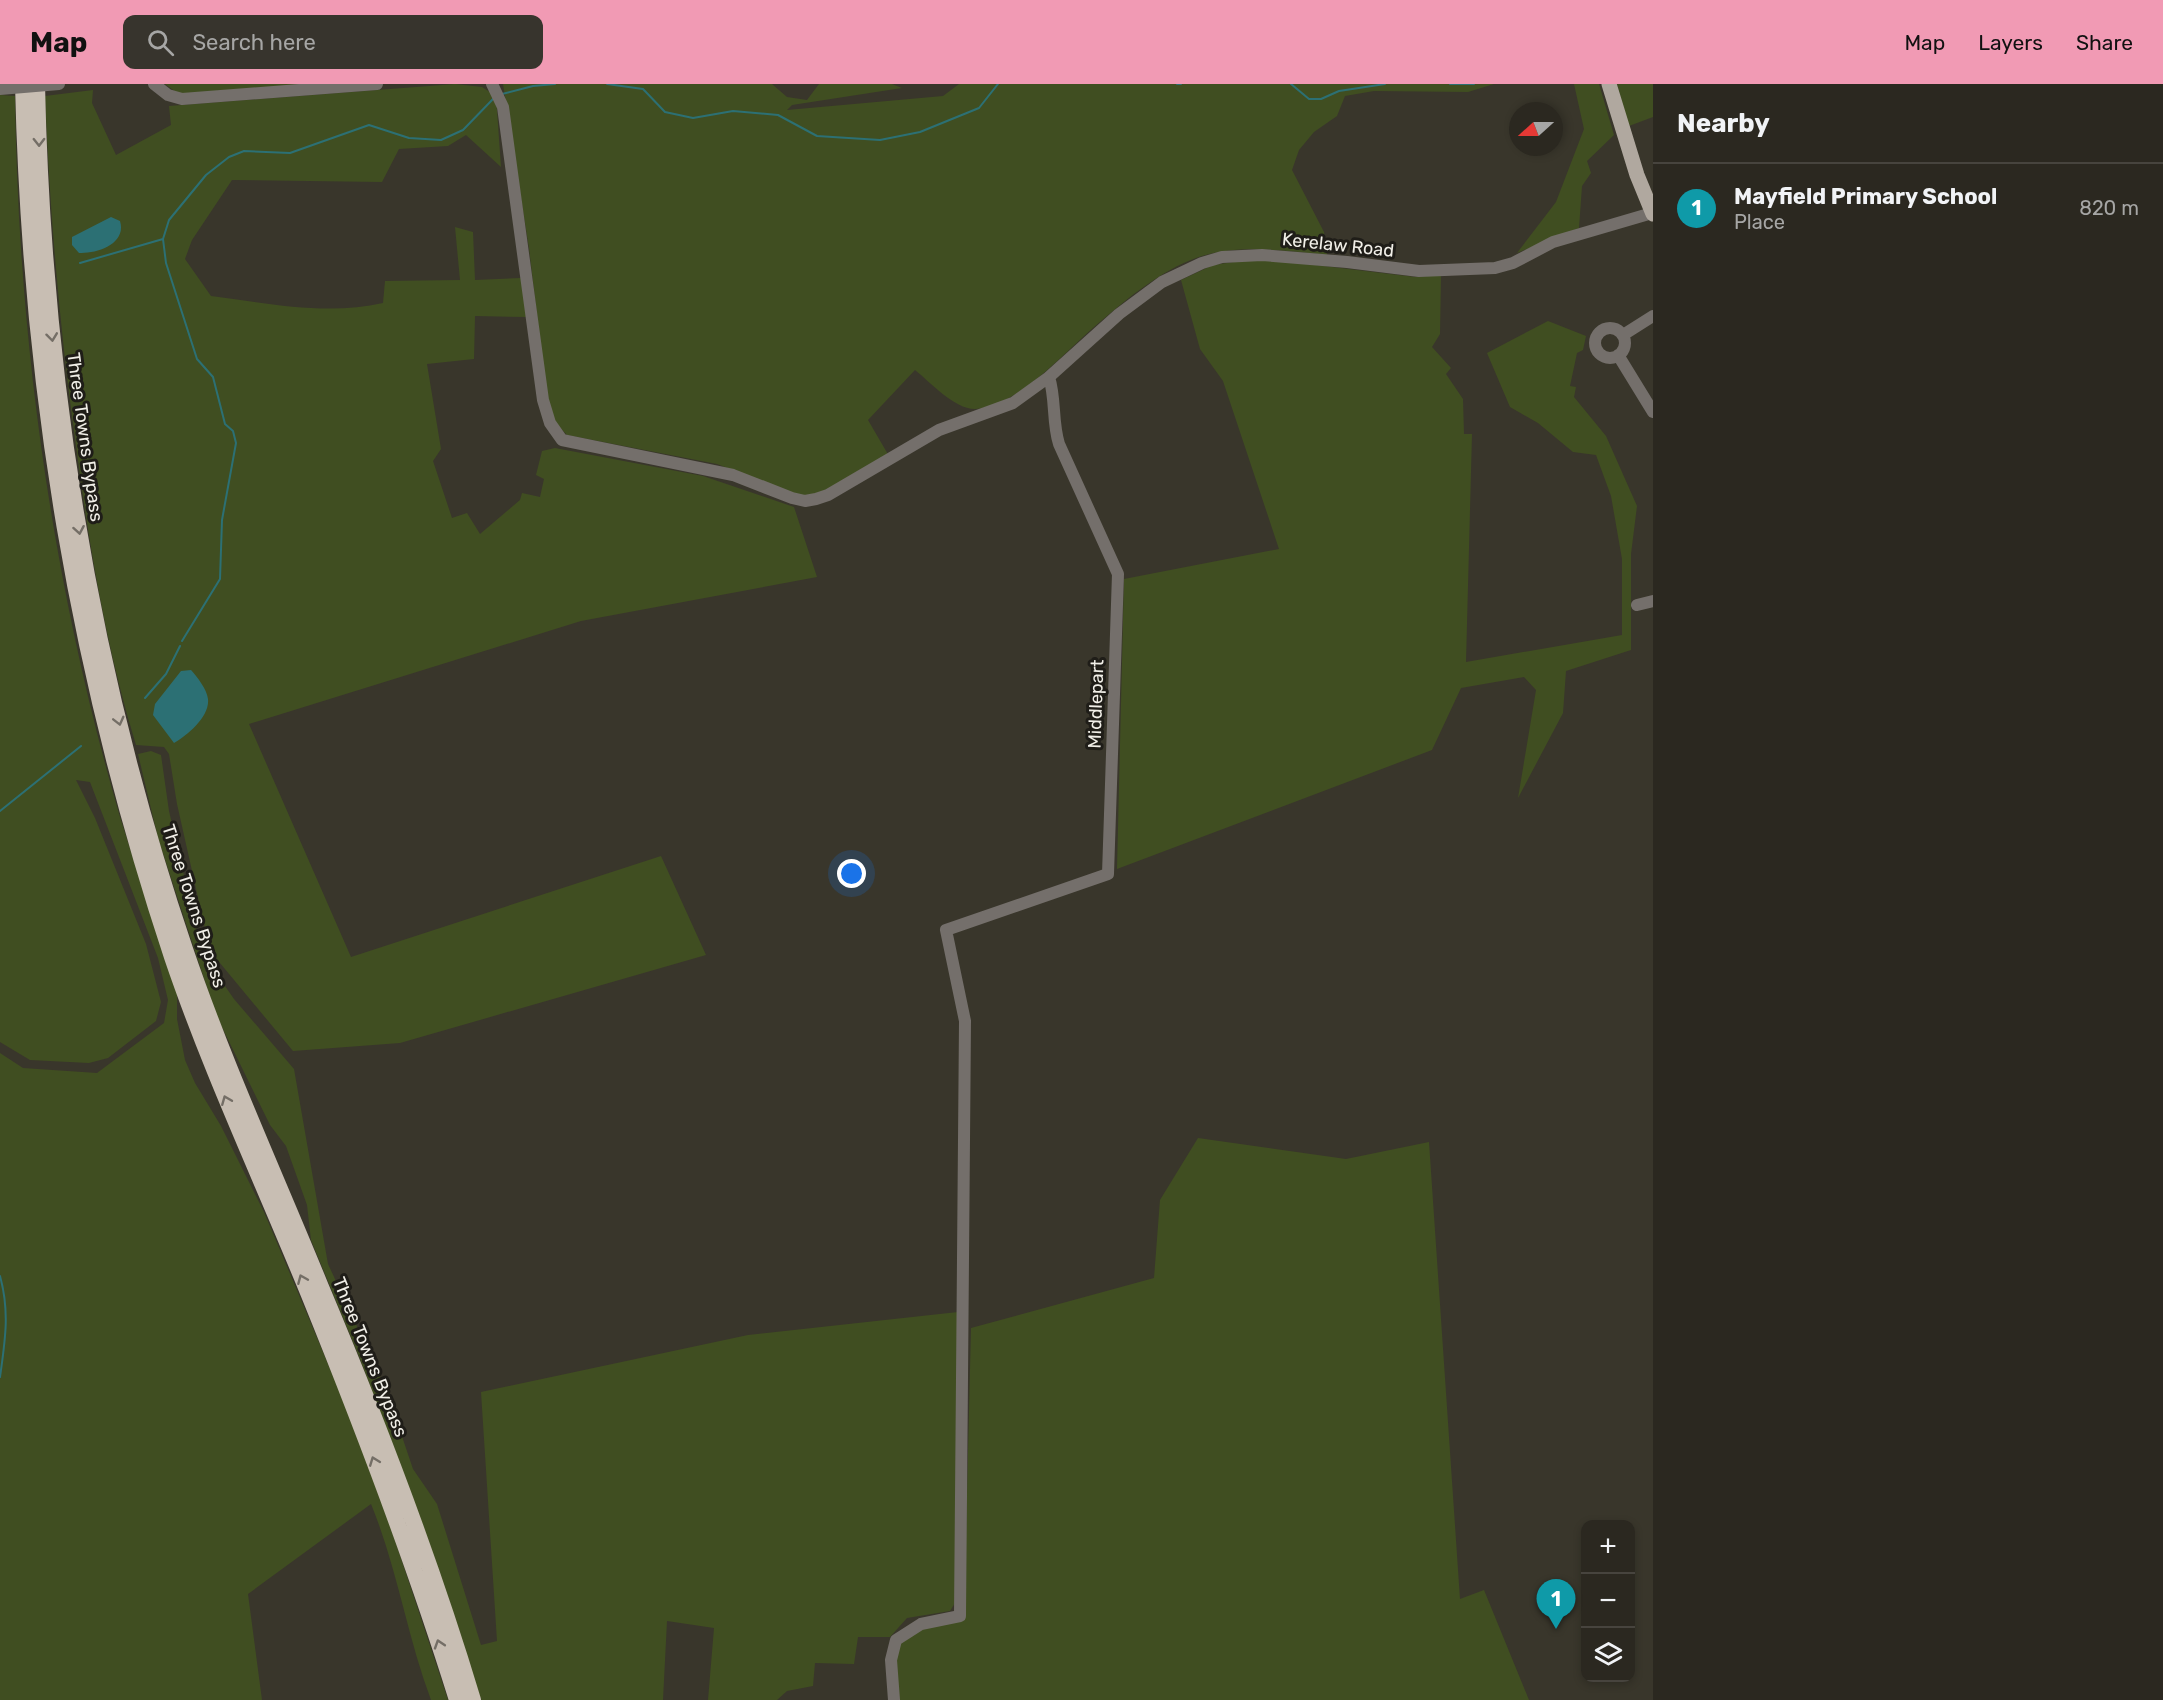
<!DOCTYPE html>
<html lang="en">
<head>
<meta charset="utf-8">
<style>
	:root { --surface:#2b2820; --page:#37342d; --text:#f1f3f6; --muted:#a6a6a5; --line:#47443e; --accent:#f19ab4 }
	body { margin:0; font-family:Rubik,sans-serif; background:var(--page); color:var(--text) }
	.controls { position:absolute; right:18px; bottom:18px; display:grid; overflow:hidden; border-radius:12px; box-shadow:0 3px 9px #0003 }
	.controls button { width:54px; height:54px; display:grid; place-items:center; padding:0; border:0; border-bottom:2px solid var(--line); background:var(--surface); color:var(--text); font:30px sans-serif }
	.compass { position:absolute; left:1509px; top:18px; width:54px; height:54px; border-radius:50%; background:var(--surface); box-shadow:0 3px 9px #0003; rotate:249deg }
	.you { position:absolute; left:852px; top:790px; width:21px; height:21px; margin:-15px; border:4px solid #fff; border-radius:50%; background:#1a73e8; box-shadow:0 0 0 9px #1a73e833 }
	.badge { display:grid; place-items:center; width:39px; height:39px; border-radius:50%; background:var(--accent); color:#fff; font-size:20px; font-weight:700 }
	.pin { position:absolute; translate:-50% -50px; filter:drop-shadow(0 2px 3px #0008) }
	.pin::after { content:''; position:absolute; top:32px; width:21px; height:18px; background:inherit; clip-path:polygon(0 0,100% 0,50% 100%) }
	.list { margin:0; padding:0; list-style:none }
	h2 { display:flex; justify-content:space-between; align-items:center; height:78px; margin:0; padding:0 24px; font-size:26px }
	h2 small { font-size:20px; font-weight:400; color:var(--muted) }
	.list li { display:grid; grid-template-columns:39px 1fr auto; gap:18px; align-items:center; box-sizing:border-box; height:90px; padding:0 24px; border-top:2px solid var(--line) }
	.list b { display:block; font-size:22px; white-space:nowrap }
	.list p { margin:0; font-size:20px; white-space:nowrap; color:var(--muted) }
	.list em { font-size:20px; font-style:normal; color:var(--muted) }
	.icon { flex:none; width:33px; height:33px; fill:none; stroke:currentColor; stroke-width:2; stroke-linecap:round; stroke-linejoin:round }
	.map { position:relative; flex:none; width:1653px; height:1616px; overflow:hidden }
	header { display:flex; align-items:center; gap:36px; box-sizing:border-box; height:84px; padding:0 30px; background:var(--accent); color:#111 }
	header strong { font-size:28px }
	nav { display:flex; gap:33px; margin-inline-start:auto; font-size:21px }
	.search { width:420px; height:54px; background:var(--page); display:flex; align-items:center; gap:15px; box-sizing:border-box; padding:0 21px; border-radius:12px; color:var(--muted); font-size:22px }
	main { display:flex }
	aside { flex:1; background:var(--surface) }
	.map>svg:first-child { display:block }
	.green { fill:#404e21 }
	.water { fill:#2c7074 }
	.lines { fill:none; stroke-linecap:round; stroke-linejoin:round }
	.stream { stroke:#2c7074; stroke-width:2 }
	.minor { stroke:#746f6b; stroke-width:12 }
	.major { stroke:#b0a89f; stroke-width:15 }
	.highway { stroke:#c8beb3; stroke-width:16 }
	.minor-bridge { stroke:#746f6b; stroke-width:12 }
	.oneway { stroke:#746e66 }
	.labels { text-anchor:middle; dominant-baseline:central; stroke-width:6; stroke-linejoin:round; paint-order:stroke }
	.street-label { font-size:18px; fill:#f1efe8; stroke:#1f1d18 }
</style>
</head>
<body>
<header>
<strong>Map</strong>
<div class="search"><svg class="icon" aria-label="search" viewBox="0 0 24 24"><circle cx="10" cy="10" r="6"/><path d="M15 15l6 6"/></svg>Search here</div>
<nav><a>Map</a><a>Layers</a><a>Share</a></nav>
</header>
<main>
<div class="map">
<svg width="1653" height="1616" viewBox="0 0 1653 1616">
	<rect width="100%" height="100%" fill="#39362b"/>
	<path class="green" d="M 165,0 L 316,0 L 208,9 L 177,9 Z
		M 455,0 L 482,3 L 496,12 L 501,83 L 466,51 L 448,62 L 399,65 L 382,98 L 232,96 L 192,156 L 185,175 L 211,212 C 267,219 327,232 383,219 L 385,197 L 460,196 L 455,143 L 473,148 L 475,196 L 521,194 L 527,233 L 475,232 L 474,275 L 427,280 L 441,365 L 433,377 L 452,434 L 467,429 L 480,450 L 520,416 L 522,409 L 540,413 L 544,395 L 536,391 L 542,367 L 555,364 L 703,392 L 794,423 L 817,493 L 581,537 L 249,640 L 351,873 L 661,772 L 706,871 L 400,959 L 293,967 L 210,867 L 177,720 L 169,670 L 164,663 L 136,661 C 107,566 90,468 77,369 C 60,250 50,132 45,12 L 93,6 L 92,19 L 116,71 L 171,41 L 169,22 Z
		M 503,0 L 772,0 L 787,13 L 807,16 L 819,0 L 892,0 L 902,4 L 792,21 L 787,26 L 943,12 L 959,0 L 1494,0 L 1468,8 L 1374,7 L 1345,12 L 1337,32 L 1314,48 L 1299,66 L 1292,86 L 1324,148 L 1327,171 C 1284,167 1238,159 1196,174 C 1162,186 1128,214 1101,237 C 1068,264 1019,323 975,325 C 954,325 930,298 915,286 L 868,336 L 889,372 L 827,408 L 800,412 L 717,380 L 567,351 L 554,337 L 547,314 L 529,164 Z
		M 1574,0 L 1599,0 L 1614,51 L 1587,77 L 1591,89 L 1582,102 L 1579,144 L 1517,169 L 1556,118 L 1584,45 Z
		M 1617,0 L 1653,0 L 1653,33 L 1629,42 Z
		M 0,11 L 15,12 C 18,255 52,500 120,733 C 138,791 158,849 177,907 L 177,935 L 185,976 L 195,999 L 221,1042 L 264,1128 L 339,1306 L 382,1417 L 448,1616 L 431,1616 C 407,1552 397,1483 371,1420 L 248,1510 L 262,1616 L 0,1616 L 0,969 L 23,984 L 97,989 L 164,939 L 168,916 L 158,874 L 90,698 L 76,696 L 95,734 L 146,860 L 161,918 L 156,937 L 108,974 L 89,979 L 30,976 L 0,958 Z
		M 1241,177 L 1282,177 L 1415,193 L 1441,191 L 1440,250 L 1432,263 L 1451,284 L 1446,290 L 1463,315 L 1464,350 L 1472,350 L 1466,578 L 1622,551 L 1622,475 L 1611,412 L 1596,371 L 1573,368 L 1538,339 L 1510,323 L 1487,269 L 1548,237 L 1586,252 L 1583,266 L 1577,269 L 1570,302 L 1576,303 L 1574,313 L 1606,352 L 1637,422 L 1631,470 L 1631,566 L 1566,587 L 1563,629 L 1518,714 L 1536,606 L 1524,593 L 1461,604 L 1432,666 L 1117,785 L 1124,495 L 1279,465 L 1223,297 L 1200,265 L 1181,196 L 1213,181 Z
		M 151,667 L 161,671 L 169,727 L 202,869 L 234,915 L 294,985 L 328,1180 L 386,1305 L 413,1385 L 437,1420 L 481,1561 L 497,1557 L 481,1308 L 748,1251 L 958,1228 L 955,1519 L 950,1527 L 907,1534 L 890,1553 L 858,1553 L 854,1580 L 815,1579 L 813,1602 L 787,1607 L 777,1616 L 708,1616 L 714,1544 L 667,1537 L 663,1616 L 481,1616 L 425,1447 L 360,1275 L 311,1156 L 307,1121 L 286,1062 L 270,1041 L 216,931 L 158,754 L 138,670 Z
		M 1198,1054 L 1346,1075 L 1429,1058 L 1460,1515 L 1484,1506 L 1529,1616 L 898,1616 C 897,1601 893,1578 898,1564 C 905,1543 945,1540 964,1536 L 971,1244 L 1154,1194 L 1160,1116 Z"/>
	<path class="water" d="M 111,133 L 120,137 C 127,160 97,170 79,169 L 72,161 L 72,153 Z
		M 191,586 C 197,593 207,605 208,615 C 210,632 188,651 174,659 L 153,631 L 155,620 L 181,587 Z"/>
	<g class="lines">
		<path class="stream" d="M 607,0 L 643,5 L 665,28 L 693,34 L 733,27 L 778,31 L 817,52 L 880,56 L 920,48 L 979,24 L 998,0
			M 1177,0 L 1181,0
			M 1291,0 L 1309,15 L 1321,15 L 1339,7 L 1385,0
			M 1450,0 L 1474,0
			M 502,10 L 533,2 L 555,0
			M 80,179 L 163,155
			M 182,557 L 220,495 L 222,436 L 236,359 L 233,347 L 225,340 L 213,293 L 197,275 L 166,179 L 163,155 L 169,136 L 206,91 L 229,73 L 244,67 L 290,69 L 369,41 L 409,54 L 441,56 L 463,46 L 494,14
			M 145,614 L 166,590 L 180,562
			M 0,727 L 81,662
			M 0,1192 C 10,1228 5,1257 0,1293"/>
		<path class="minor" d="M 154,0 L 168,11 L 182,15 L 377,0
			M 492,0 L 503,23 L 543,316 L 550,339 L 562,356 L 733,391 L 792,414 L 805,417 L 816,415 L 828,411 L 939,346 L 1013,319 L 1049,293 L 1119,230 L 1162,198 L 1202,179 L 1222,173 L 1262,171 L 1347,178 L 1419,187 L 1495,184 L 1513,179 L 1553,158 L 1652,129
			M1595 259a15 15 0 1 1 30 0a15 15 0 1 1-30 0Z
			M 1623,251 L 1653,232
			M 1618,271 L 1653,328
			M 1637,521 L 1653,517
			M 894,1616 L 891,1576 L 896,1556 L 921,1540 L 960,1532 L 965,937 L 946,846 L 1108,790 L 1118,490 L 1059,360 C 1052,338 1056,315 1049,293"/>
		<path class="major" d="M 1609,0 L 1637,91 L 1653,130"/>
		<path class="highway" d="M 23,0 C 30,301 77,587 172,873 C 211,988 263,1098 309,1211 C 363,1344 414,1478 457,1616
			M 37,0 C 43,294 90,586 185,865 C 224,980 275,1090 321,1203 C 378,1338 431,1476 473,1616"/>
		<path class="minor-bridge" d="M 0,5 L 59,0"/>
	</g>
	<defs><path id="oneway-chevron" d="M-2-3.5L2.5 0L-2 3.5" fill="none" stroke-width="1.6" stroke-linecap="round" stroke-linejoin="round" transform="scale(1.5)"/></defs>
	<g class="oneway">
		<use href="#oneway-chevron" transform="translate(39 58) rotate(89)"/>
		<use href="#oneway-chevron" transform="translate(52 253) rotate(83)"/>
		<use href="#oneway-chevron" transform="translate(79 446) rotate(80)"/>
		<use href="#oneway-chevron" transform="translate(119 637) rotate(76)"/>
		<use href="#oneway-chevron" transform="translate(226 1016) rotate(-112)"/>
		<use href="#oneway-chevron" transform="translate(302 1195) rotate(-113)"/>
		<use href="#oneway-chevron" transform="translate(374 1377) rotate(-111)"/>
		<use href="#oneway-chevron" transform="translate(439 1560) rotate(-108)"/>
	</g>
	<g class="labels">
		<g class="street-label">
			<text transform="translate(1338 161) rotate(6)">Kerelaw Road</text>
			<text transform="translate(85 353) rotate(82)">Three Towns Bypass</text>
			<text transform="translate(1096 620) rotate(-88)">Middlepart</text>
			<text transform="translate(194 822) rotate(72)">Three Towns Bypass</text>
			<text transform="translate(370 1273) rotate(68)">Three Towns Bypass</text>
		</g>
	</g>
</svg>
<div class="controls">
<button>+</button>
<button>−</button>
<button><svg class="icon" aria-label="layers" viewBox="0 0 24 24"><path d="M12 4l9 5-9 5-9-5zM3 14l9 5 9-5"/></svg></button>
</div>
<svg class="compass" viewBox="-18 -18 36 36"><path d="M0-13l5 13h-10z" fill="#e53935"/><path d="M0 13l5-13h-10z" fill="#a6a6a5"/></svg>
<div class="you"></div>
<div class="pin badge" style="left:1556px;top:1545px;background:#0f9aa8">1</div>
</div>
<aside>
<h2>Nearby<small></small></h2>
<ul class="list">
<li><span class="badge" style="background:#0f9aa8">1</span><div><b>Mayfield Primary School</b><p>Place</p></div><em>820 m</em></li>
</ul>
</aside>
</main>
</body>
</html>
